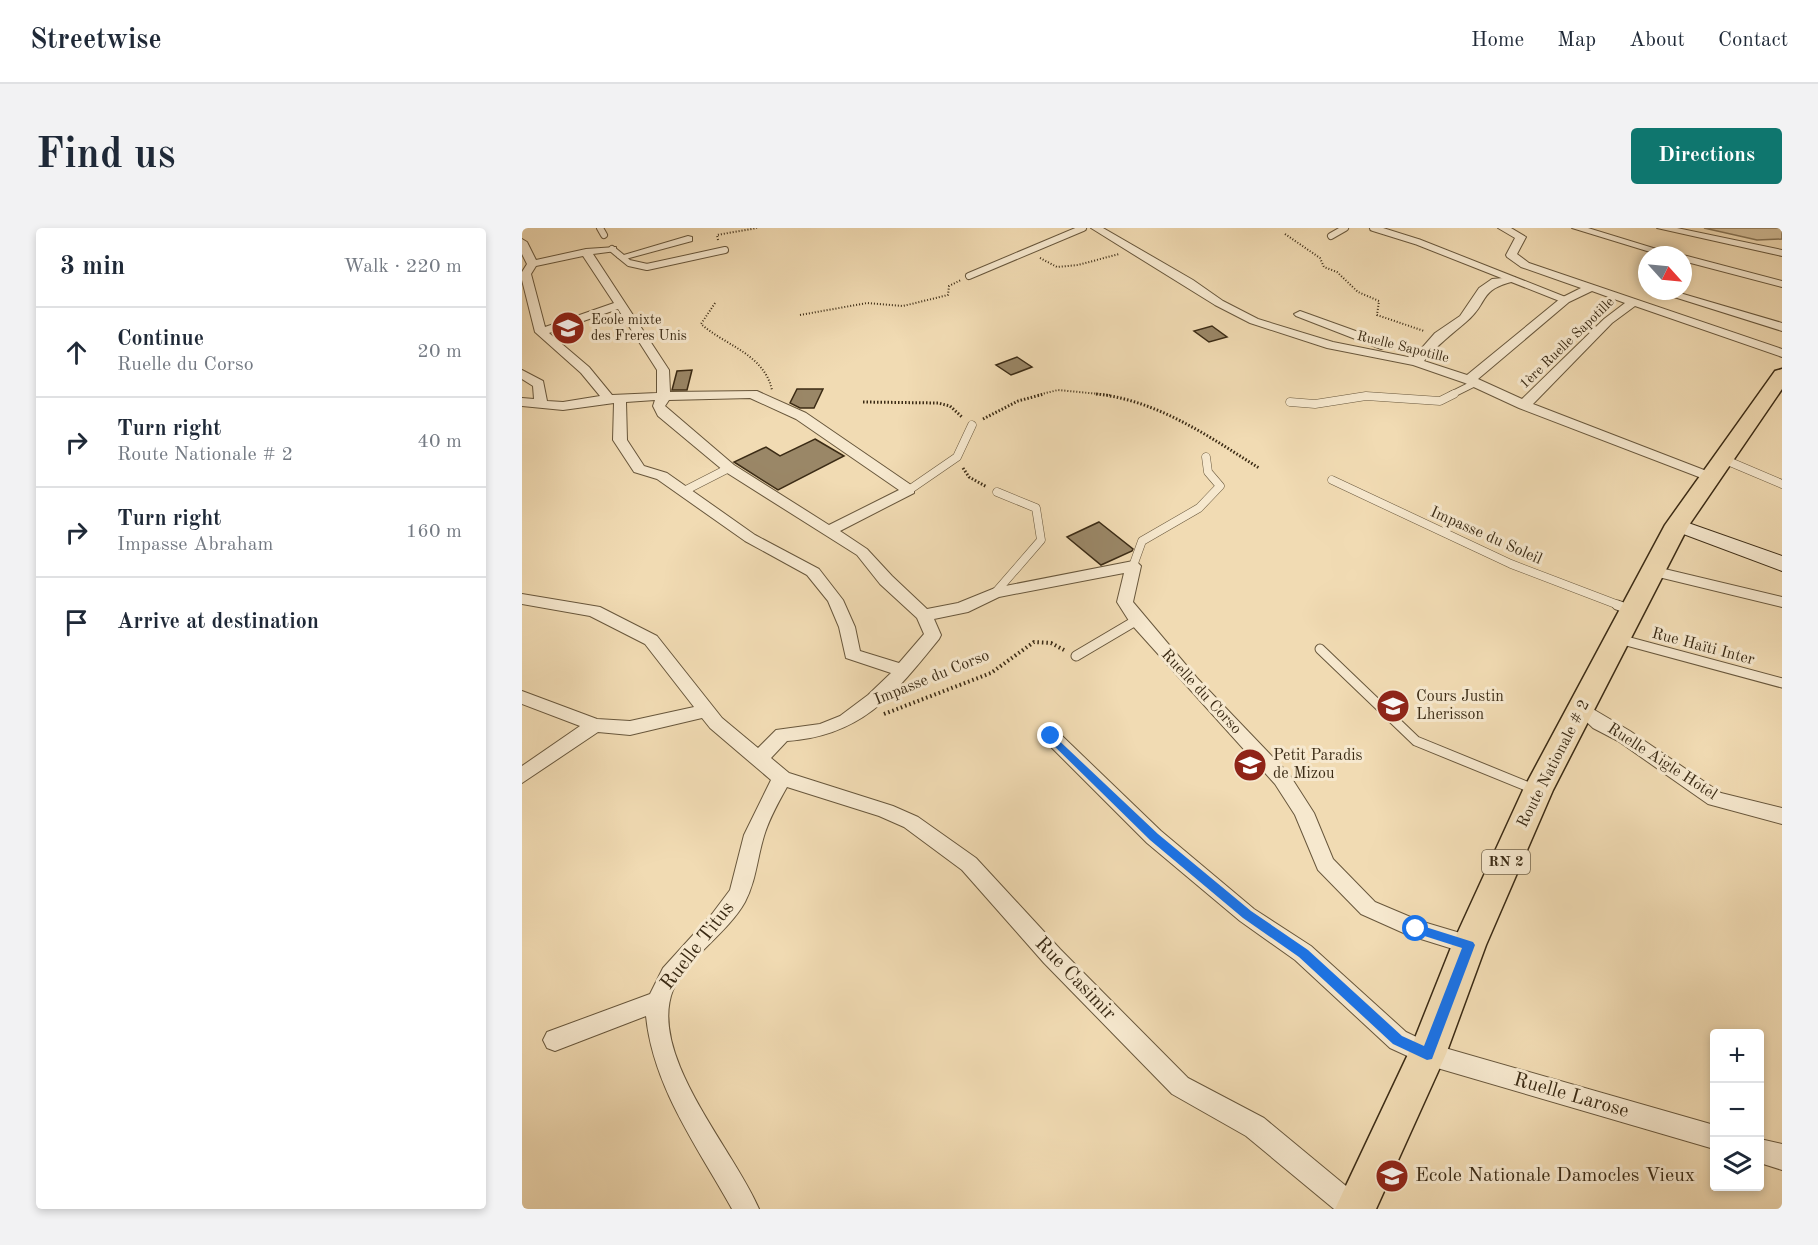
<!DOCTYPE html>
<html lang="en">
<head>
<meta charset="utf-8">
<style>
	:root { --surface:#fff; --page:#f2f2f3; --text:#1f2937; --muted:#747a83; --line:#e0e1e3; --accent:#0f766e }
	body { margin:0; font-family:"Old Standard TT",serif; background:var(--page); color:var(--text) }
	.controls { position:absolute; right:18px; bottom:18px; display:grid; overflow:hidden; border-radius:6px; box-shadow:0 3px 9px #0003 }
	.controls button { width:54px; height:54px; display:grid; place-items:center; padding:0; border:0; border-bottom:2px solid var(--line); background:var(--surface); color:var(--text); font:30px sans-serif }
	.compass { position:absolute; left:1116px; top:18px; width:54px; height:54px; border-radius:50%; background:var(--surface); box-shadow:0 3px 9px #0003; rotate:117deg }
	.stop { position:absolute; width:18px; height:18px; margin:-14px; border:4px solid #1a73e8; border-radius:50%; background:#fff }
	.stop.end { background:#1a73e8; border-color:#fff; box-shadow:0 2px 6px #0008 }
	.list { margin:0; padding:0; list-style:none }
	h2 { display:flex; justify-content:space-between; align-items:center; height:78px; margin:0; padding:0 24px; font-size:26px }
	h2 small { font-size:20px; font-weight:400; color:var(--muted) }
	.list li { display:grid; grid-template-columns:39px 1fr auto; gap:18px; align-items:center; box-sizing:border-box; height:90px; padding:0 24px; border-top:2px solid var(--line) }
	.list b { display:block; font-size:22px; white-space:nowrap }
	.list p { margin:0; font-size:20px; white-space:nowrap; color:var(--muted) }
	.list em { font-size:20px; font-style:normal; color:var(--muted) }
	.icon { flex:none; width:33px; height:33px; fill:none; stroke:currentColor; stroke-width:2; stroke-linecap:round; stroke-linejoin:round }
	.map { position:relative; flex:none; width:1260px; height:981px; overflow:hidden; border-radius:6px }
	header { display:flex; align-items:center; gap:36px; box-sizing:border-box; height:84px; padding:0 30px; background:var(--surface); border-bottom:2px solid var(--line) }
	header strong { font-size:28px }
	nav { display:flex; gap:33px; margin-inline-start:auto; font-size:21px }
	.intro { display:flex; align-items:center; justify-content:space-between; box-sizing:border-box; height:144px; padding:0 36px }
	h1 { margin:0; font-size:42px }
	.button { padding:15px 27px; border-radius:6px; background:var(--accent); color:#fff; font-size:21px; font-weight:700 }
	main { display:flex; gap:36px; padding:0 36px }
	aside { flex:1; background:var(--surface); border-radius:6px; box-shadow:0 3px 9px #0003 }
	.map>svg:first-child { display:block }
	.green { fill:#d2bd98; stroke:#867456; stroke-width:1.5 }
	.building { fill:#9a8767; stroke:#3b2b15; stroke-width:1.5 }
	.lines { fill:none; stroke-linecap:round; stroke-linejoin:round }
	.lane-far2-casing { stroke:#68573c; stroke-width:8 }
	.lane-far1-casing { stroke:#68573c; stroke-width:9 }
	.lane-casing { stroke:#68573c; stroke-width:11 }
	.street-casing { stroke:#68573c; stroke-width:2 }
	.secondary-casing { stroke:#3b2b15; stroke-width:2 }
	.primary-casing { stroke:#3b2b15; stroke-width:3 }
	.path-far2 { stroke:#3b2b15; stroke-width:2; stroke-dasharray:1 2; stroke-linecap:butt }
	.path-far1 { stroke:#3b2b15; stroke-width:3; stroke-dasharray:1.5 2; stroke-linecap:butt }
	.path { stroke:#3b2b15; stroke-width:4; stroke-dasharray:1.5 3; stroke-linecap:butt }
	.lane-far2 { stroke:#f6e8ce; stroke-width:6 }
	.lane-far1 { stroke:#f6e8ce; stroke-width:8 }
	.lane { stroke:#f6e8ce; stroke-width:9 }
	.street { fill:#f6e8ce; fill-rule:evenodd }
	.secondary { fill:#f6e8ce; fill-rule:evenodd }
	.primary { fill:#f1dbb3; fill-rule:evenodd }
	.route { fill:#1a73e8 }
	.labels { text-anchor:middle; dominant-baseline:central; stroke-width:6; stroke-linejoin:round; paint-order:stroke }
	.far-poi-label { font-size:14px; fill:#3b2b15; stroke:#f6e8ce; text-anchor:start }
	.far-street-label { font-size:14px; fill:#3b2b15; stroke:#f6e8ce }
	.shield { fill:#f6e8ce; stroke:#73644c; stroke-width:1.5 }
	.shield-label { font-size:15px; font-weight:bold; fill:#3b2b15 }
	.street-label { font-size:16px; fill:#3b2b15; stroke:#f6e8ce }
	.poi-label { font-size:16px; fill:#3b2b15; stroke:#f6e8ce; text-anchor:start }
	.near-street-label { font-size:20px; fill:#3b2b15; stroke:#f6e8ce }
	.near-poi-label { font-size:20px; fill:#3b2b15; stroke:#f6e8ce; text-anchor:start }
</style>
</head>
<body>
<header>
<strong>Streetwise</strong>
<nav><a>Home</a><a>Map</a><a>About</a><a>Contact</a></nav>
</header>
<div class="intro"><h1>Find us</h1><a class="button">Directions</a></div>
<main>
<aside>
<h2>3 min<small>Walk · 220 m</small></h2>
<ul class="list">
<li><svg class="icon" aria-label="ahead" viewBox="0 0 24 24"><path d="M12 20V5M6 11l6-6 6 6"/></svg><div><b>Continue</b><p>Ruelle du Corso</p></div><em>20 m</em></li>
<li><svg class="icon" aria-label="right" viewBox="0 0 24 24"><path d="M7 20v-9h11M14 6l5 5-5 5"/></svg><div><b>Turn right</b><p>Route Nationale # 2</p></div><em>40 m</em></li>
<li><svg class="icon" aria-label="right" viewBox="0 0 24 24"><path d="M7 20v-9h11M14 6l5 5-5 5"/></svg><div><b>Turn right</b><p>Impasse Abraham</p></div><em>160 m</em></li>
<li><svg class="icon" aria-label="arrive" viewBox="0 0 24 24"><path d="M6 21V4h12l-3 4 3 4H6"/></svg><div><b>Arrive at destination</b></div></li>
</ul>
</aside>
<div class="map">
<svg width="1260" height="981" viewBox="0 0 1260 981">
	<rect width="100%" height="100%" fill="#f1dbb3"/>
	<filter id="stains"><feTurbulence type="fractalNoise" baseFrequency=".00333" numOctaves="4"/><feColorMatrix values="0 0 0 0 .2 0 0 0 0 .09 0 0 0 0 .02 0 0 0 .5 -.17"/></filter>
	<radialGradient id="worn" r=".72"><stop offset=".6" stop-color="#630" stop-opacity="0"/><stop offset="1" stop-color="#630" stop-opacity=".3"/></radialGradient>
	<path class="green" d="M 1182,0 L 1260,0 L 1260,11 L 1235,12 Z"/>
	<path class="building" d="M 690,98 L 705,109 L 687,114 L 672,103 Z
		M 495,129 L 510,139 L 489,147 L 474,137 Z
		M 170,142 L 165,162 L 150,162 L 155,143 Z
		M 275,161 L 301,161 L 292,180 L 278,180 L 268,175 Z
		M 293,211 L 322,228 L 256,262 L 212,234 L 244,219 L 258,228 Z
		M 577,294 L 611,321 L 610,323 L 579,337 L 545,309 Z"/>
	<g class="lines">
		<g class="lane-far2-casing">
			<path id="lane-far2" d="M 78,0 L 82,7
				M 851,0 L 896,14 L 1043,72
				M 809,8 L 823,0
				M 90,21 L 107,35 L 125,39 L 203,22
				M 447,48 L 561,0
				M 929,167 L 953,155"/>
		</g>
		<g class="lane-far1-casing">
			<path id="lane-far1" d="M 768,174 L 793,176 L 844,168 L 918,173 L 932,166
				M 1201,231 L 1260,256
				M 810,252 L 989,336 L 1099,378
				M 387,262 L 435,229 L 450,197
				M 162,263 L 207,240
				M 611,338 L 620,313 L 677,280 L 698,258 L 686,244 L 684,229
				M 473,365 L 519,312 L 514,280 L 475,264"/>
		</g>
		<g class="lane-casing">
			<path id="lane" d="M 1095,377 L 1109,382
				M 1097,411 L 1260,455
				M 798,421 L 894,513 L 1014,562
				M 554,428 L 615,392"/>
		</g>
		<g class="street-casing">
			<path id="street" d="M 569,0 L 581,0 L 671,52 L 701,73 L 736,91 L 811,114 L 891,130 L 913,105 L 938,88 L 957,60 L 970,51 L 993,49 L 993,53 C 955,62 968,74 944,94 C 929,107 915,117 902,133 L 945,147 L 1039,70 L 1059,60 L 999,39 L 985,29 L 984,27 L 993,10 L 976,0 L 989,0 L 1004,9 L 995,26 L 1007,35 L 1260,121 L 1260,129 L 1113,78 L 1090,95 L 1011,176 L 1195,247 L 1195,253 L 1190,254 L 997,180 L 943,155 L 891,137 L 805,120 L 728,95 L 693,77 ZM 1070,63 L 1103,75 L 1082,91 L 1000,171 L 956,151 L 1047,74 Z
				M 1050,0 L 1066,0 L 1154,27 L 1138,27 Z
				M 1135,0 L 1155,0 L 1260,22 L 1260,28 Z
				M 166,8 L 170,9 L 170,13 L 100,32 L 95,29 Z
				M 0,11 L 5,14 L 14,32 L 64,21 L 94,19 L 94,23 L 71,26 L 147,142 L 148,164 L 235,163 L 284,185 L 392,259 L 392,265 L 318,303 L 345,321 L 370,348 L 405,381 L 436,375 L 473,360 L 611,333 L 616,335 L 619,338 L 611,374 L 675,450 L 767,546 L 792,585 L 811,631 L 853,674 L 898,693 L 955,710 L 958,717 L 955,724 L 947,726 L 886,707 L 839,686 L 796,642 L 773,587 L 753,556 L 609,396 L 595,374 L 602,345 L 477,369 L 446,384 L 412,391 L 419,407 L 417,411 C 373,465 341,508 265,513 L 249,530 L 267,545 L 371,578 L 396,589 L 454,630 L 538,721 L 666,850 L 742,890 L 841,972 L 845,981 L 812,981 L 724,908 L 650,866 L 522,735 L 440,642 L 382,599 L 357,588 L 265,559 C 256,575 247,591 242,608 C 235,631 234,653 223,674 C 205,706 165,730 151,762 C 125,827 213,923 237,981 L 210,981 C 176,920 131,859 124,788 L 33,823 L 25,820 L 21,812 L 25,804 L 128,766 L 141,740 L 190,686 L 208,662 L 222,607 L 249,552 L 188,500 L 180,490 L 108,507 L 76,504 L 0,555 L 0,538 L 58,498 L 0,476 L 0,463 L 75,491 L 108,493 L 172,479 L 123,416 L 68,388 L 0,376 L 0,366 L 78,379 L 135,408 L 200,490 L 236,520 L 254,502 L 298,496 L 318,488 L 346,467 L 369,445 L 324,430 L 317,399 L 306,373 L 285,347 L 223,313 L 135,251 L 112,244 L 91,212 L 92,175 L 41,182 L 0,178 L 0,170 L 12,171 L 11,158 L 0,151 L 0,142 L 21,153 L 25,173 L 41,174 L 78,168 L 59,145 L 13,104 L 0,52 L 0,44 L 5,36 L 0,26 ZM 61,28 L 92,75 L 23,99 L 9,46 L 14,38 ZM 96,81 L 135,142 L 135,165 L 90,167 L 67,139 L 27,105 ZM 228,170 L 274,191 L 377,262 L 307,297 L 212,237 L 143,178 L 147,172 ZM 133,172 L 131,178 L 136,188 L 202,243 L 335,327 L 358,356 L 395,390 L 402,406 L 377,435 L 338,423 L 333,399 L 321,372 L 297,341 L 233,307 L 145,245 L 122,238 L 105,212 L 104,174 Z
				M 1160,27 L 1165,28 L 1260,53 L 1260,59 L 1161,33 Z
				M 1133,63 L 1151,63 L 1260,95 L 1260,103 Z
				M 778,83 L 867,115 L 869,118 L 859,121 L 774,88 L 772,86 Z
				M 1130,338 L 1260,369 L 1260,379 L 1124,346 L 1122,343 L 1124,340 Z
				M 1059,474 L 1108,503 L 1199,565 L 1260,580 L 1260,596 L 1186,576 L 1096,513 L 1071,500 L 1050,480 L 1053,476 Z
				M 529,501 L 535,503 L 639,603 L 732,681 L 789,718 L 884,804 L 909,816 L 1192,897 L 1192,921 L 905,837 L 868,820 L 773,732 L 718,693 L 625,615 L 523,513 L 520,508 L 523,503 Z
				M 1238,911 L 1260,916 L 1260,942 L 1238,935 Z"/>
		</g>
		<g class="secondary-casing">
			<path id="secondary" d="M 1155,291 L 1260,328 L 1260,343 L 1148,301 L 1144,297 L 1148,293 Z"/>
		</g>
		<g class="primary-casing">
			<path id="primary" d="M 1260,141 L 1260,161 L 1167,297 L 1031,562 L 964,717 L 924,826 L 854,981 L 813,981 L 889,820 L 930,717 L 1001,562 L 1143,297 L 1253,143 Z"/>
		</g>
		<path class="path-far2" d="M 763,6 L 798,30 L 802,39 L 815,44 L 836,64 L 857,73 L 855,87 L 902,103
			M 196,12 L 195,7 L 235,0
			M 518,30 L 535,39 L 556,37 L 597,26
			M 193,75 L 179,96 C 204,118 242,126 250,162
			M 278,87 L 345,75 L 381,78 L 426,67 L 427,58 L 439,52
			M 516,167 L 536,162 L 588,167"/>
		<path class="path-far1" d="M 574,166 C 635,172 686,208 737,240
			M 341,174 L 416,175 L 428,178 L 440,189
			M 461,191 L 496,173 L 522,166
			M 441,240 L 447,249 L 465,259"/>
		<path class="path" d="M 362,486 L 469,445 L 512,414 L 529,415 L 542,422"/>
		<use href="#lane-far2" class="lane-far2"/>
		<use href="#lane-far1" class="lane-far1"/>
		<use href="#lane" class="lane"/>
		<use href="#street" class="street"/>
		<use href="#secondary" class="secondary"/>
		<use href="#primary" class="primary"/>
	</g>
	<path class="route" d="M 529,505 L 636,606 L 729,683 L 786,722 L 880,808 L 902,818 L 940,720 L 890,704 L 890,697 L 894,696 L 951,714 L 953,717 L 910,831 L 905,832 L 871,816 L 777,729 L 721,690 L 628,612 L 525,511 L 524,508 Z"/>
	<defs>
		<g id="school-disc" transform="scale(1.725)"><circle r="9.5" fill="#8f2418" stroke="#f6e8ce"/><path d="M0-5L7-2L0 1L-7-2ZM-4 1L0 2.5L4 1V4Q0 6-4 4Z" fill="#fff"/></g>
	</defs>
	<g fill-rule="evenodd">
		<use href="#school-disc" x="46" y="100"/>
		<use href="#school-disc" x="871" y="478"/>
		<use href="#school-disc" x="728" y="537"/>
		<use href="#school-disc" x="870" y="948"/>
	</g>
	<g class="labels">
		<g class="far-poi-label">
			<text x="69" y="92">Ecole mixte<tspan x="69" dy="16">des Freres Unis</tspan></text>
		</g>
		<g class="far-street-label">
			<text transform="translate(1045 115) rotate(-44)">1ère Ruelle Sapotille</text>
			<text transform="translate(881 119) rotate(14)">Ruelle Sapotille</text>
		</g>
		<rect class="shield" x="960" y="622" width="48" height="24" rx="4.5"/>
		<g class="shield-label">
			<text x="984" y="634">RN 2</text>
		</g>
		<g class="street-label">
			<text transform="translate(964 308) rotate(24)">Impasse du Soleil</text>
			<text transform="translate(1181 419) rotate(15)">Rue Haïti Inter</text>
			<text transform="translate(410 450) rotate(-22)">Impasse du Corso</text>
			<text transform="translate(679 464) rotate(47)">Ruelle du Corso</text>
			<text transform="translate(1140 534) rotate(33)">Ruelle Aigle Hotel</text>
			<text transform="translate(1032 536) rotate(-63)">Route Nationale # 2</text>
		</g>
		<g class="poi-label">
			<text x="894" y="469">Cours Justin<tspan x="894" dy="18">Lherisson</tspan></text>
			<text x="751" y="528">Petit Paradis<tspan x="751" dy="18">de Mizou</tspan></text>
		</g>
		<g class="near-street-label">
			<text transform="translate(176 718) rotate(-52)">Ruelle Titus</text>
			<text transform="translate(553 751) rotate(46)">Rue Casimir</text>
			<text transform="translate(1049 868) rotate(16)">Ruelle Larose</text>
		</g>
		<g class="near-poi-label">
			<text x="893" y="948">Ecole Nationale Damocles Vieux</text>
		</g>
	</g>
	<rect width="100%" height="100%" filter="url(#stains)"/>
	<rect width="100%" height="100%" fill="url(#worn)"/>
</svg>
<div class="controls">
<button>+</button>
<button>−</button>
<button><svg class="icon" aria-label="layers" viewBox="0 0 24 24"><path d="M12 4l9 5-9 5-9-5zM3 14l9 5 9-5"/></svg></button>
</div>
<svg class="compass" viewBox="-18 -18 36 36"><path d="M0-13l5 13h-10z" fill="#e53935"/><path d="M0 13l5-13h-10z" fill="#747a83"/></svg>
<div class="stop" style="left:894px;top:701px"></div>
<div class="stop end" style="left:529px;top:508px"></div>
</div>
</main>
</body>
</html>
